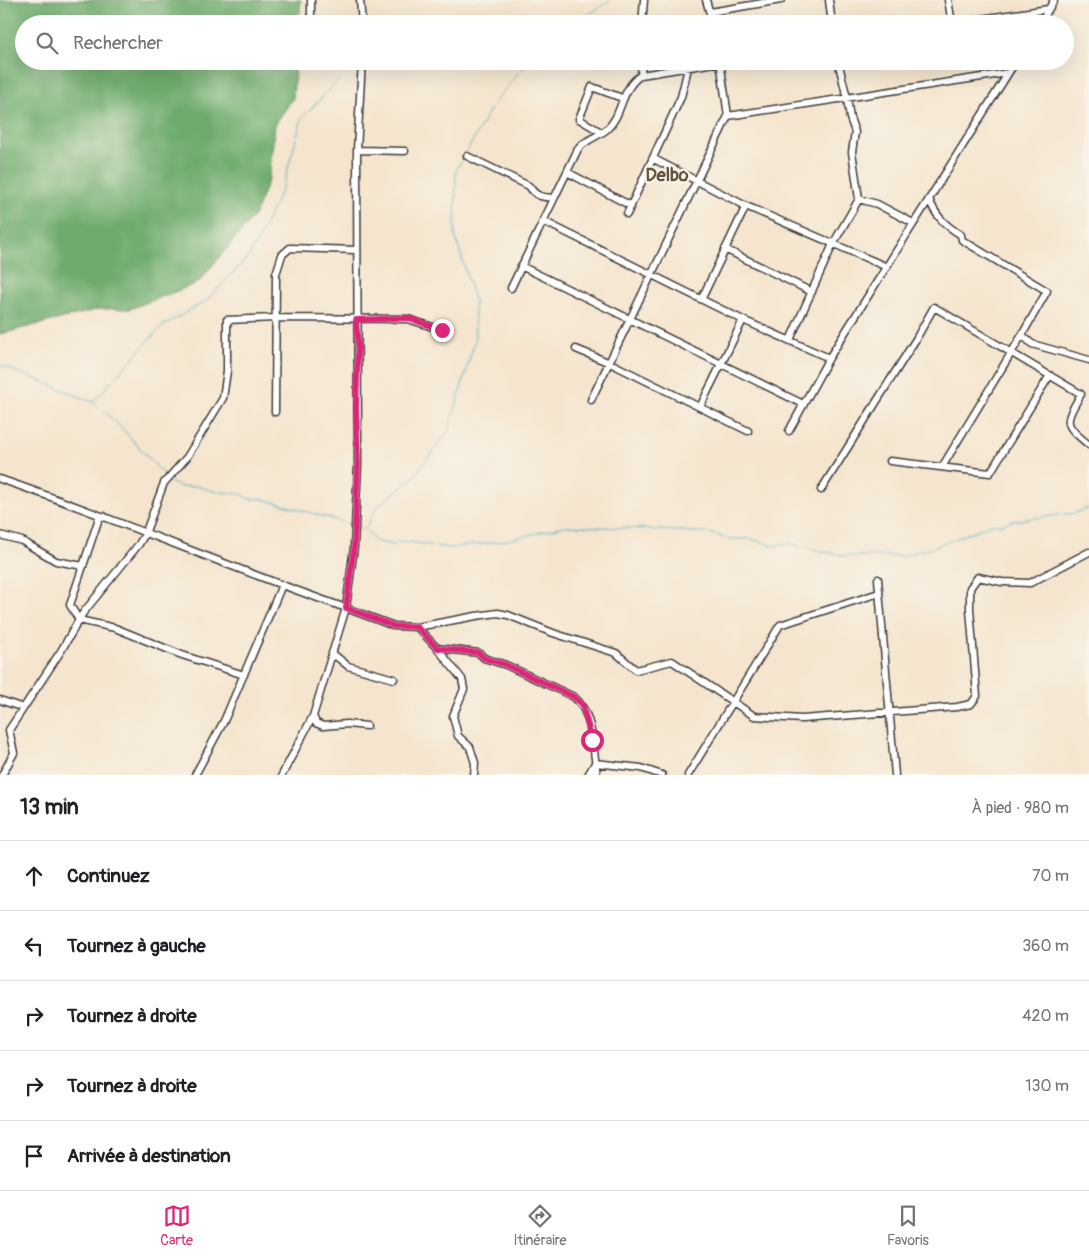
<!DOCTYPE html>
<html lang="fr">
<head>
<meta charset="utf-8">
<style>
	:root { --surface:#fff; --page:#f6f6f6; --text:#202124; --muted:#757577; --line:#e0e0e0; --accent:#db2777 }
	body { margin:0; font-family:Pangolin,sans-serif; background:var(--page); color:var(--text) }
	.stop { position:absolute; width:15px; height:15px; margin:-11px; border:4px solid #db2777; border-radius:50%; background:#fff }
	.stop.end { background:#db2777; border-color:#fff; box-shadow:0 1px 5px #0008 }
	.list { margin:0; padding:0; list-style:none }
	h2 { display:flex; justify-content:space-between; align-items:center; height:65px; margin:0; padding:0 20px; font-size:21px }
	h2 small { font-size:16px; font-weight:400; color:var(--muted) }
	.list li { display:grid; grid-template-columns:32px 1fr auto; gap:15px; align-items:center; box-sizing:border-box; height:70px; padding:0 20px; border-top:1px solid var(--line) }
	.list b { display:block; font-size:19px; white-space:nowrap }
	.list em { font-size:16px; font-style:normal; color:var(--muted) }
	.icon { flex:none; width:28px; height:28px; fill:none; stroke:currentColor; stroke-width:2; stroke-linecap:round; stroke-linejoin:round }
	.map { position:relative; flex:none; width:1089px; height:775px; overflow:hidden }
	.search { position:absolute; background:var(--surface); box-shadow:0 5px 20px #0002; left:15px; right:15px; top:15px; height:55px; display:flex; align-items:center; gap:12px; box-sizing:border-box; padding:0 18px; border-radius:28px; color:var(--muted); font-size:19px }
	.sheet { height:415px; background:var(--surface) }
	nav { display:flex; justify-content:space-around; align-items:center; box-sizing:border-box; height:70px; border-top:1px solid var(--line); background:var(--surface); font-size:14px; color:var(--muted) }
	nav a { display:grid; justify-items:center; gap:2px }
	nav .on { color:var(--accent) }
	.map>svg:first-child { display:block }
	.forest { fill:#6dab6c; stroke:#446444 }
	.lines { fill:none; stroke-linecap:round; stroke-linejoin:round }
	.stream { stroke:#42a9c2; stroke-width:1 }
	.minor-casing { stroke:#3d3a37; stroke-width:9 }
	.minor { stroke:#fff; stroke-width:6 }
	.route { stroke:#db2777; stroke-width:6 }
	.labels { text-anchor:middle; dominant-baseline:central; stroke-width:4.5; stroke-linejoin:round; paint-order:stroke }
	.quarter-label { font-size:18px; font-weight:bold; fill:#66523d; stroke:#f7f3e8 }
</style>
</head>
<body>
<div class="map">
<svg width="1089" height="775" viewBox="0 0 1089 775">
	<rect width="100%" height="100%" fill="#f7f3e8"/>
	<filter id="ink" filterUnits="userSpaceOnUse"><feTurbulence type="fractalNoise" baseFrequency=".02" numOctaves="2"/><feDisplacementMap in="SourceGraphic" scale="10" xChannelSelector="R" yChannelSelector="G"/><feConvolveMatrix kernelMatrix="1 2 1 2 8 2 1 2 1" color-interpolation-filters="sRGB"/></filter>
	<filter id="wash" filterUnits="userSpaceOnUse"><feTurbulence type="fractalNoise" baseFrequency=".0096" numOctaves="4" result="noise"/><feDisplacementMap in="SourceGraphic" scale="20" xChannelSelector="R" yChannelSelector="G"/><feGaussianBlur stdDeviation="1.12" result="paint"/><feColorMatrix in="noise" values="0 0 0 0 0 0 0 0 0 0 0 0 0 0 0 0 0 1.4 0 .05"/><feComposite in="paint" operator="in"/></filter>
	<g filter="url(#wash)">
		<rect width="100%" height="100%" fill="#f5e5ce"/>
		<path class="forest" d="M 0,0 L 301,0 L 299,24 L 24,24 L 24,61 L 296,61 L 293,98 L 275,125 L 269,179 L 254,216 L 198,283 L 130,309 L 100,309 L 0,334 Z"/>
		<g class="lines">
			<path class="stream" d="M 576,24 L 610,0
				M 466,153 L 492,106 L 528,61
				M 0,365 L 93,402 L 117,423 L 165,476
				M 93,402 L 161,327 L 206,301 L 250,255 L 282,189 L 302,118 L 339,80
				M 170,482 L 181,487 L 197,486 L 213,491 L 242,494 L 249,499 L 263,499 L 353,525
				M 357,526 L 365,529 L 375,541 L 393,545 L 402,541 L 450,548 L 504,541 L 565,526 L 627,528 L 710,533 L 729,539 L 751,539 L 774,546 L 788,543 L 844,556 L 901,556 L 934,547 L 992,524 L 1001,525 L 1011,521 L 1075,513 L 1089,508
				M 365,529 L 378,506 L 412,479 L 449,430 L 475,340 L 474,300 L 455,235 L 456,170 L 464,157"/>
		</g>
	</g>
	<g filter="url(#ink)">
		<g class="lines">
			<g class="minor-casing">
				<path id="minor" d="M 360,0 L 362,24
					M 706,0 L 713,24
					M 829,0 L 832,24
					M 948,0 L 952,23
					M 710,12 L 781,0
					M 311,15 L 311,0
					M 642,24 L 644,0
					M 948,24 L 1048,9
					M 1040,24 L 1054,0
					M 362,61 L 357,150 L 358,465 L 354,547 L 346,608 L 394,626 L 417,627 L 437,648 L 479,653 L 484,658 L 506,665 L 574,697 C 594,714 593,750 597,775
					M 838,61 L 847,98 L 850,118 L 855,132 L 852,152 L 859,199 L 877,204 L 913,223
					M 641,75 L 642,61
					M 728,116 L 1008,73
					M 601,132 L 579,119 L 592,87 L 622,98
					M 357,150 L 405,151
					M 467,156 L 529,186 C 536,197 542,197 554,198
					M 654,159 L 746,206 L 887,267
					M 567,172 L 631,206
					M 929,199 C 936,217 945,225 961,235 L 962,240 L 1047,291 L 1022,335 L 1032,344 L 1089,360
					M 627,214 L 681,97 L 688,68
					M 543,221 L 743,320 L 829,358
					M 725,249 L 812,292
					M 521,266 L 803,404
					M 511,288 L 578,149 C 586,139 598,137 607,129 C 623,115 620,89 641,75 L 727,61
					M 702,298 L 746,206
					M 790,340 L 833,244 L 859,199
					M 576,349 L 610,363 L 748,431
					M 591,400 L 728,116 L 720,61
					M 700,407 L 743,320
					M 275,412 L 276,274 L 282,255 L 290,248 L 357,250
					M 789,431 L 829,358 L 1016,61
					M 890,461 L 990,473 L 1050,375
					M 942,467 L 1022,335
					M 0,479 C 117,519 230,568 346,608 L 313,716 L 282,775
					M 821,490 L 916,339 L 934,307 L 1081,394 C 1064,424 1063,423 1089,445
					M 104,516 L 99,518 L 70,605 L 79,620 L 115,628 L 182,655 L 244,675
					M 0,535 L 22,541 L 56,561 L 83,566
					M 878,579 L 895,775
					M 417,627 L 476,616 L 498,613 L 508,615 L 553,633 L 616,653 L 636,670 L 672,661 L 754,716 L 802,719 L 957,707 L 971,704 L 977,696 L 970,609 L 970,588 L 978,577 L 1002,582 L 1030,583 L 1089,552
					M 437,648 L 462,679 L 464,689 L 453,716 L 458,736 L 470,747 L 475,763 L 474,775
					M 332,653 L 348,666 L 394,679
					M 0,700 L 23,708
					M 313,716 L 316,723 L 323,726 L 347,724 L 367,726
					M 2,775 L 14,753 L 9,730 L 61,651 L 83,613 L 139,544 L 145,534 L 164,483 L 187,457 L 223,398 L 227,371 L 227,320 L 275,318 L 408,319 L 442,330
					M 195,775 L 224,721 L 282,585
					M 588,775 L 595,763 L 641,768 L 662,775
					M 688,775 L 780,625 L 879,593"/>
			</g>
			<use href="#minor" class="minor"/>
		</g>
	</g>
	<g class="lines" filter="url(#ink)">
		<path class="route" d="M 442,330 L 408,318 L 356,320 L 358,346 L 356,408 L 358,465 L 354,547 L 346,608 L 394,626 L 417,627 L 437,648 L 479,653 L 484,658 L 506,665 L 574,697 L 582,704 L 592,740"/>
	</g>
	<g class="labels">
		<g class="quarter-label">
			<text x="667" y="175">Delbo</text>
		</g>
	</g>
</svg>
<div class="stop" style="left:592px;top:740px"></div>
<div class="stop end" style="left:442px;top:330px"></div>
<div class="search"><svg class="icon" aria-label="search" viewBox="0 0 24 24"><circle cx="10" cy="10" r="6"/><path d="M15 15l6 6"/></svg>Rechercher</div>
</div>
<section class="sheet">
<h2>13 min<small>À pied · 980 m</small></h2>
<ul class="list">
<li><svg class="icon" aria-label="ahead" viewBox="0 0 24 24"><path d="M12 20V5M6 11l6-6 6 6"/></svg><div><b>Continuez</b></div><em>70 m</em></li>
<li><svg class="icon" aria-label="left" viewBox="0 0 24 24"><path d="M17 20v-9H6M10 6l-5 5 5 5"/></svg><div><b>Tournez à gauche</b></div><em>360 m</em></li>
<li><svg class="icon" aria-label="right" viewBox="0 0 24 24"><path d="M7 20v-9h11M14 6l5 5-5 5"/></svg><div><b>Tournez à droite</b></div><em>420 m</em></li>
<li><svg class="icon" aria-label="right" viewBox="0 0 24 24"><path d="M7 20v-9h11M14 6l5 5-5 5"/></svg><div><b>Tournez à droite</b></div><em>130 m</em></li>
<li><svg class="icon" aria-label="arrive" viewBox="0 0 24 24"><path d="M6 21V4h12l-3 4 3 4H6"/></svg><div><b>Arrivée à destination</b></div></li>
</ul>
</section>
<nav>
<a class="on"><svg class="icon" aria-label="map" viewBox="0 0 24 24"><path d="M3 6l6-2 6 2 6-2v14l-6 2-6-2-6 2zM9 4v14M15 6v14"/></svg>Carte</a>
<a><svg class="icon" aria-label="directions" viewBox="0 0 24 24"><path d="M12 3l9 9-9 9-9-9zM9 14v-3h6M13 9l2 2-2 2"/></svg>Itinéraire</a>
<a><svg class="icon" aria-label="saved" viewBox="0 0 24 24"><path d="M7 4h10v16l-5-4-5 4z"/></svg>Favoris</a>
</nav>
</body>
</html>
